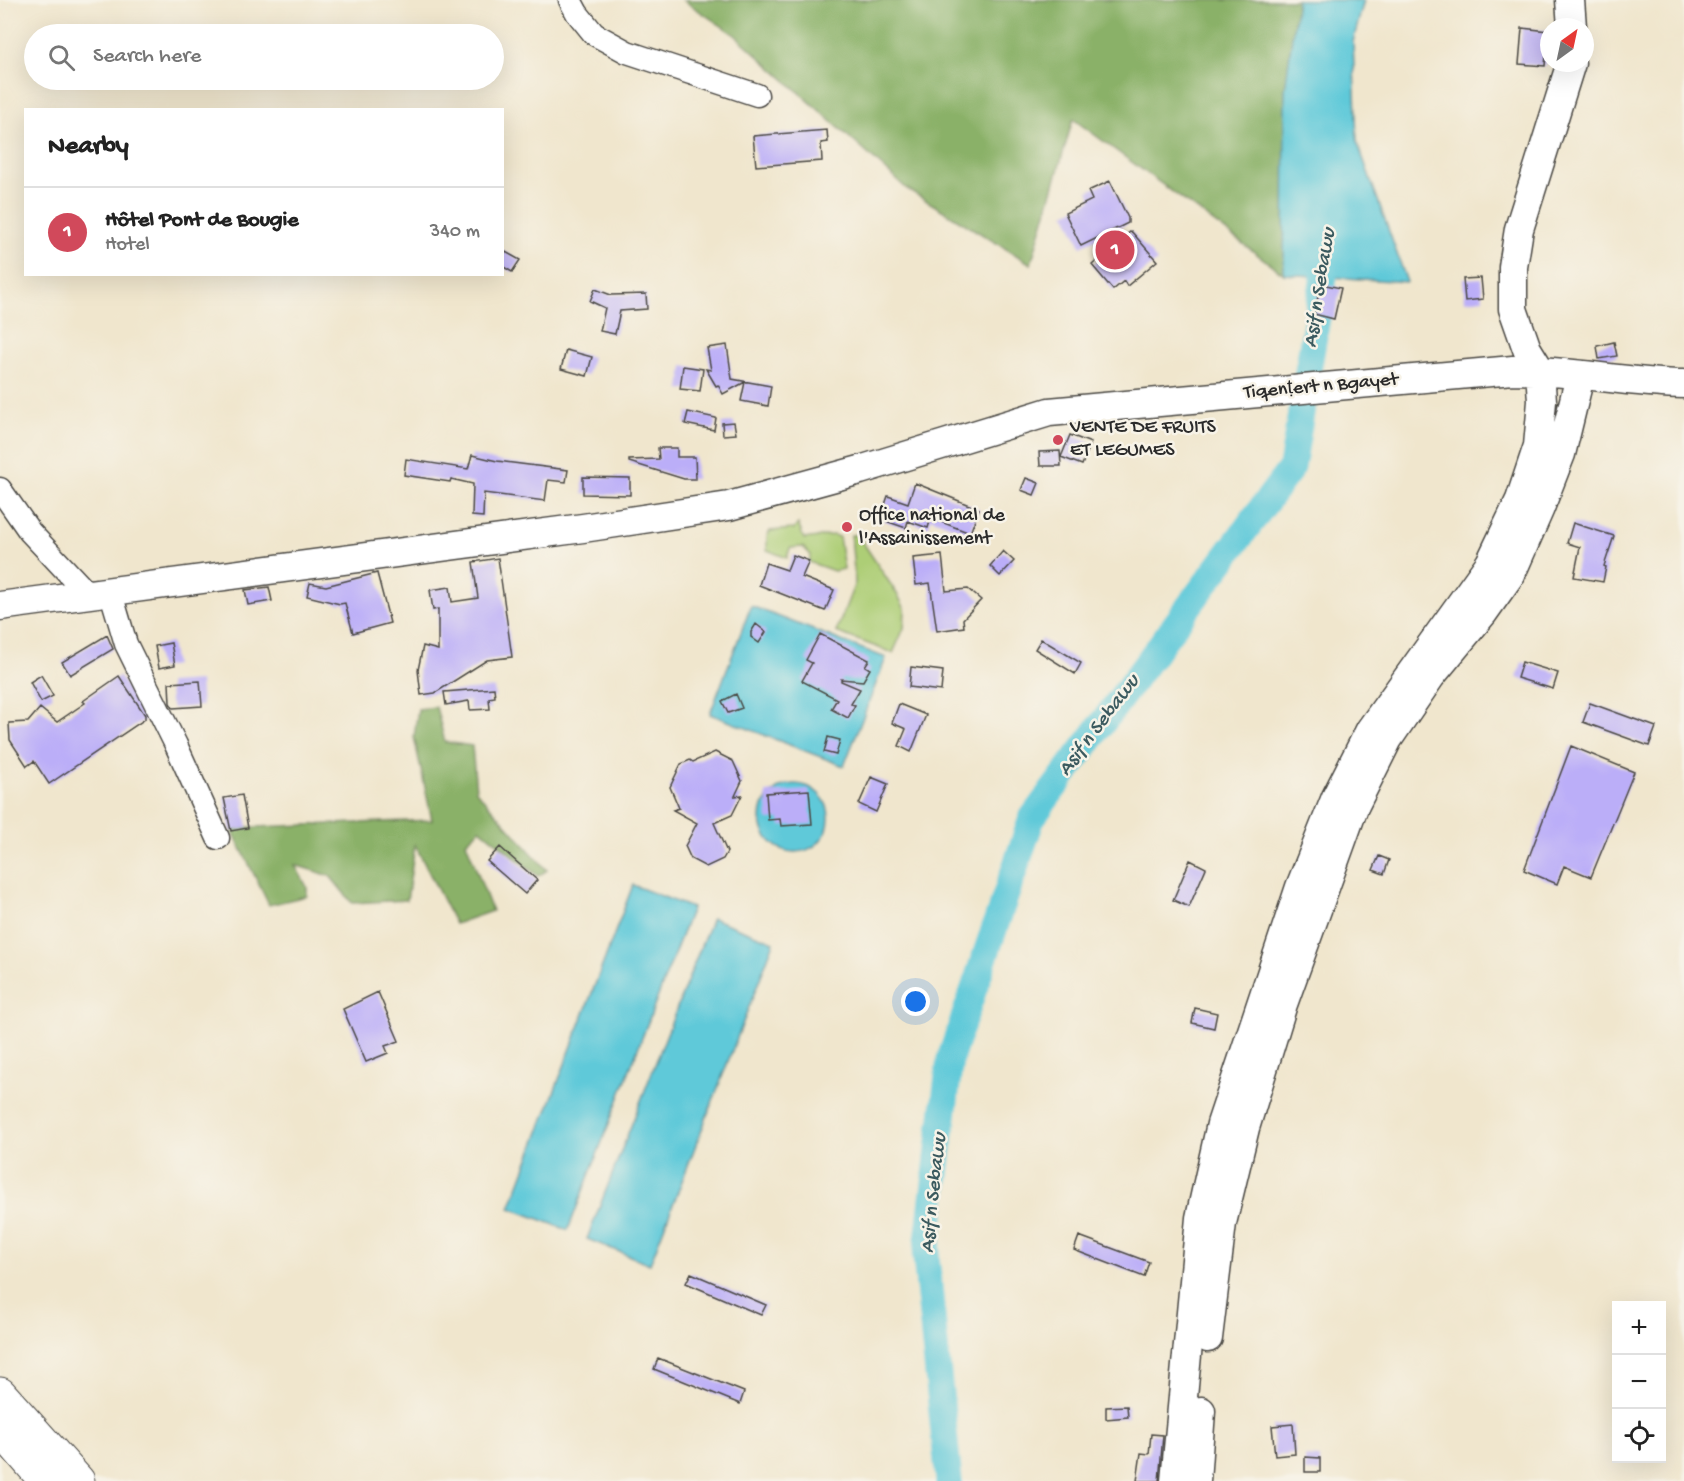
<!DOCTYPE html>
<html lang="en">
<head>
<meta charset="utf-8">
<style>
	:root { --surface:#fff; --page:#f6f6f6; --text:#222; --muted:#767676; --line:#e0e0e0; --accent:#d1495b }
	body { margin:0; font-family:"Gochi Hand",sans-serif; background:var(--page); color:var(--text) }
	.controls { position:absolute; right:18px; bottom:18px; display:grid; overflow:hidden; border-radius:0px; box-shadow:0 6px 24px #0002 }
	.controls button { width:54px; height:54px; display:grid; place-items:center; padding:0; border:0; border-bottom:2px solid var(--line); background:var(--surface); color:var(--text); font:30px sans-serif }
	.compass { position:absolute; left:1540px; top:18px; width:54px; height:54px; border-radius:50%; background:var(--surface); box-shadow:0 6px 24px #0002; rotate:33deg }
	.you { position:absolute; left:916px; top:1002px; width:21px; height:21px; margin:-15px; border:4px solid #fff; border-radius:50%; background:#1a73e8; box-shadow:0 0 0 9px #1a73e833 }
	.badge { display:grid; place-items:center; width:39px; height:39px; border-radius:50%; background:var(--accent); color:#fff; font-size:20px; font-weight:700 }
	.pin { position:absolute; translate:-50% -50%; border:3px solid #fff; box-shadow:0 2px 6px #0006 }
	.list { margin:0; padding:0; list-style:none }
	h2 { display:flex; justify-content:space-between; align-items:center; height:78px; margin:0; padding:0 24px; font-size:26px }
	h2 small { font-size:20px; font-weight:400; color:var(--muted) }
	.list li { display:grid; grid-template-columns:39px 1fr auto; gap:18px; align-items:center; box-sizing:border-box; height:90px; padding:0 24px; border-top:2px solid var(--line) }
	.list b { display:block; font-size:22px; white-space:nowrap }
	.list p { margin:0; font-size:20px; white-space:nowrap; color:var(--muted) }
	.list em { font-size:20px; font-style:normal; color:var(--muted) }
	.icon { flex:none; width:33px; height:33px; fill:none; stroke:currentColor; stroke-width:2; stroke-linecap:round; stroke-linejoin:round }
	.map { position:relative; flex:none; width:1684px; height:1481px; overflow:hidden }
	.search { position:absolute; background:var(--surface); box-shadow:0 6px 24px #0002; left:24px; top:24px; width:480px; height:66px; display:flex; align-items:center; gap:15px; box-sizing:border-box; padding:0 21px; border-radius:33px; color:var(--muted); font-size:22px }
	.panel { position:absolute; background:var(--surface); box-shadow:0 6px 24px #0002; left:24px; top:108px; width:480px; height:168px; border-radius:0px }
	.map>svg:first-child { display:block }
	.green { fill:#adce76; stroke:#6c7c50; stroke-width:1.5 }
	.forest { fill:#8ab167; stroke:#5a6e49; stroke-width:1.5 }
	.water { fill:#5fc9d9; stroke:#457a82; stroke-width:1.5 }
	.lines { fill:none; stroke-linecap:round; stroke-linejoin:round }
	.river { stroke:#5fc9d9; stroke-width:27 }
	.building { fill:#bbaef8 }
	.minor-casing { stroke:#494743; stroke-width:25 }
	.major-casing { stroke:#494743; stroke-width:31 }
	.highway-casing { stroke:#494743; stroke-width:35 }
	.minor { stroke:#fff; stroke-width:22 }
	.major { stroke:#fff; stroke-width:28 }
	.highway { stroke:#fff; stroke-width:33 }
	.poi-dot { fill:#d1495b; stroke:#f7f3e8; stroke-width:2 }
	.labels { text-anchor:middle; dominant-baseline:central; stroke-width:5; stroke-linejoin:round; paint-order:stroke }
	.street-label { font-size:20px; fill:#2b2b2b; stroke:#f7f3e8 }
	.poi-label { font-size:20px; fill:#2b2b2b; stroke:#f7f3e8; text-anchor:start }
	.water-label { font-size:21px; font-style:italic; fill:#3b5a5f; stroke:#f7f3e8 }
</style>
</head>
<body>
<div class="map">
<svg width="1684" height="1481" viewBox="0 0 1684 1481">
	<rect width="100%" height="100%" fill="#f7f3e8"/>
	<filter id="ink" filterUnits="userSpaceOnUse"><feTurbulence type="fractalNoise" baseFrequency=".0167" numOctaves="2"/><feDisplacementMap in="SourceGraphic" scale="12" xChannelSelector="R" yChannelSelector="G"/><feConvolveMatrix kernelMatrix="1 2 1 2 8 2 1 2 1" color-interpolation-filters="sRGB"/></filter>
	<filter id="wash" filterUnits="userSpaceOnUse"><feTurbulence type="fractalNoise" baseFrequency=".008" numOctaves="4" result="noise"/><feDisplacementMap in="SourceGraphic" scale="24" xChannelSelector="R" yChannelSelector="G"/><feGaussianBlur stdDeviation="1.35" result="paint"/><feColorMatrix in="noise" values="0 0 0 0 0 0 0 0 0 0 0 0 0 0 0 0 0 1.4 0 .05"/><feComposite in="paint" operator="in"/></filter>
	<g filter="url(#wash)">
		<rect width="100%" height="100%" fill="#f0e6cd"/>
		<path class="green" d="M 798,524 L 804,539 L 833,535 L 839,537 L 844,569 L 834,571 L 809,562 L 811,555 L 803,547 L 790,548 L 787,558 L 767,550 L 767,537 L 770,531 L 794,529 Z
			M 851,535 L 858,535 L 897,594 L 905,609 L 904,628 L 893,653 L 836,632 L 855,583 Z"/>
		<path class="forest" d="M 683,0 L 1297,0 L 1285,90 L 1284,274 L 1073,119 L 1031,264 L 907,189 L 735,35 Z
			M 436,707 L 445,742 L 472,746 L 476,791 L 547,870 L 538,876 L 480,829 L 466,842 L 492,911 L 455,924 L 415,845 L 407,900 L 352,903 L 330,876 L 295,865 L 307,887 L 307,896 L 269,905 L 231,828 L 432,820 L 414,737 L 418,709 Z"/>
		<path class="water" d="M 1297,0 L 1364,0 L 1353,42 L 1357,141 L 1407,282 L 1284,274 L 1285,90 Z
			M 751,606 L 886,658 L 844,766 L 710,714 Z
			M761 818a34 34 0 1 1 68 0a34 34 0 1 1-68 0Z
			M 633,885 L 692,908 L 568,1230 L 510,1208 Z
			M 712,918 L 774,942 L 650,1264 L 587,1239 Z"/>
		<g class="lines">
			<path class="river" d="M 949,1481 L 926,1257 L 950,1059 L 1032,818 L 1292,467 L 1330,240"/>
		</g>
		<g id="blocks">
			<path class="building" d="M 1522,28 L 1548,31 L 1545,66 L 1519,64 Z
				M 827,130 L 828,142 L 821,143 L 822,161 L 756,166 L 753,136 Z
				M 1110,181 L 1128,218 L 1128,223 L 1081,246 L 1065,213 L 1092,200 L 1088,191 Z
				M 1131,231 L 1157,261 L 1127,286 L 1124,281 L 1113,290 L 1092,265 Z
				M 502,250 L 520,260 L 512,272 L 502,266 Z
				M 1481,278 L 1483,299 L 1465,301 L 1463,279 Z
				M 1321,284 L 1341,288 L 1334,319 L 1314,314 Z
				M 595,289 L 611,295 L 646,294 L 647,309 L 620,311 L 615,334 L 600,331 L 605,308 L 590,301 Z
				M 1614,342 L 1617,356 L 1599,359 L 1597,346 Z
				M 727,345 L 732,379 L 771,386 L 768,406 L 741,401 L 745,382 L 723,394 L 718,385 L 716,386 L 706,369 L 711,370 L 707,348 Z
				M 566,350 L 592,357 L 587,376 L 561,369 Z
				M 683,366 L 703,369 L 700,391 L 680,389 Z
				M 688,412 L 716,418 L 714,430 L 685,424 Z
				M 734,422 L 736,434 L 723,435 L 722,423 Z
				M 1070,435 L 1091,443 L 1082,465 L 1061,457 Z
				M 658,448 L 677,448 L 677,457 L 695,457 L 696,479 L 684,479 L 629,462 L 629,460 L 659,459 Z
				M 1060,451 L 1061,466 L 1040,466 L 1039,452 Z
				M 472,455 L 497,461 L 568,470 L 566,482 L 548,480 L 545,501 L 484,493 L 483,517 L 472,516 L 473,484 L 451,479 L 450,482 L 404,475 L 406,459 L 468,469 Z
				M 583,477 L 630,478 L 630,495 L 583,494 Z
				M 1026,478 L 1039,483 L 1034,495 L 1021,490 Z
				M 915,483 L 979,509 L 970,533 L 931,518 L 928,528 L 908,521 L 906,528 L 880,519 L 888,496 L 908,503 Z
				M 1573,523 L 1614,536 L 1604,566 L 1606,567 L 1603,582 L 1574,577 L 1580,547 L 1567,543 Z
				M 1003,551 L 1014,561 L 1000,576 L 990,566 Z
				M 793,555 L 809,561 L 802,577 L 834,590 L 825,611 L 759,585 L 766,563 L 787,570 Z
				M 942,555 L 946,591 L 968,589 L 981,600 L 963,619 L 964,627 L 937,631 L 930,583 L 916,585 L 913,558 Z
				M 498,558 L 512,657 L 487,660 L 435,693 L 421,695 L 418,670 L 423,646 L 438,650 L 438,609 L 433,610 L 430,590 L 450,587 L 452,602 L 478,598 L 473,562 Z
				M 377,573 L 390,623 L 353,633 L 345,603 L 340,604 L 307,596 L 310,583 L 326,586 Z
				M 269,587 L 272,601 L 248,605 L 245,590 Z
				M 756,624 L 766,632 L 759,643 L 751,637 L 751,632 Z
				M 820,634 L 869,660 L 865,666 L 870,669 L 863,681 L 841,679 L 841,681 L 860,689 L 851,704 L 855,705 L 848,718 L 831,709 L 837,699 L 802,681 L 812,663 L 806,660 Z
				M 107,635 L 113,649 L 70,675 L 62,662 Z
				M 1041,639 L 1081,663 L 1075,674 L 1035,649 Z
				M 171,643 L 175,665 L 159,668 L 155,646 Z
				M 1522,662 L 1558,673 L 1553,689 L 1517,678 Z
				M 911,667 L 943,671 L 941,691 L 909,687 Z
				M 41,675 L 53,696 L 41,702 L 30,682 Z
				M 119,676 L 145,715 L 145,719 L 49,784 L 34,761 L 27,766 L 10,740 L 9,723 L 28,722 L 40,708 L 57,722 L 85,703 L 83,701 Z
				M 200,681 L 202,706 L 173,708 L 170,703 L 169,683 Z
				M 494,688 L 495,697 L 489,698 L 490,709 L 470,710 L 469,701 L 446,705 L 444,692 Z
				M 736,694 L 742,708 L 728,713 L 722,701 Z
				M 1590,703 L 1656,727 L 1649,746 L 1583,722 Z
				M 899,704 L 926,715 L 911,752 L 899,746 L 906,729 L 892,723 Z
				M 828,737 L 840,740 L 836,755 L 824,752 Z
				M 1571,746 L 1634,772 L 1591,877 L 1564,866 L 1557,884 L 1524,870 Z
				M 715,752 L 733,761 L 742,781 L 735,796 L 742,795 L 732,815 L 714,823 L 727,852 L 723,859 L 706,867 L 691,859 L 685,846 L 697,823 L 673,810 L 679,808 L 670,787 L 681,764 L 690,760 L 693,762 Z
				M 871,777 L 888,784 L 876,812 L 859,804 Z
				M 809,790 L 812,824 L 781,826 L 780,819 L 768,820 L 766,793 Z
				M 242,795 L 248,828 L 231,831 L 224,798 Z
				M 500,847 L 537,880 L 525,894 L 487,861 Z
				M 1379,856 L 1389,860 L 1384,874 L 1373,870 Z
				M 1190,860 L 1206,868 L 1189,907 L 1173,900 Z
				M 378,992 L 399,1041 L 385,1046 L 388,1053 L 366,1062 L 343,1009 Z
				M 1195,1008 L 1217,1013 L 1214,1028 L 1192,1023 Z
				M 1079,1236 L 1149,1262 L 1144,1277 L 1074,1250 Z
				M 691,1273 L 766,1305 L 761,1315 L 686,1283 Z
				M 658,1358 L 744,1392 L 740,1404 L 654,1369 Z
				M 1127,1406 L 1128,1417 L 1106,1419 L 1106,1407 Z
				M 1293,1424 L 1295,1454 L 1275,1456 L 1272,1426 Z
				M 1151,1434 L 1163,1435 L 1159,1481 L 1137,1481 L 1141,1453 L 1149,1454 Z
				M 1305,1457 L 1320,1458 L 1320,1472 L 1305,1472 Z"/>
		</g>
	</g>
	<g filter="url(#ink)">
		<use href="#blocks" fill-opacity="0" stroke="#494743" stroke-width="1.5"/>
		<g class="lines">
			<g class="minor-casing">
				<path id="minor" d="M 570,0 L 577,13 L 594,34 L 627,52 L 757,95
					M 0,489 L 30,532 L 87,593
					M 110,590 L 126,644 L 176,745 L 218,838"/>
			</g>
			<g class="major-casing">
				<path id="major" d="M 1570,0 L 1572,27
					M 0,606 L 583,528 L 729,506 L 860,470 L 1049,412 L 1513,370 C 1570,370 1627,383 1684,384
					M 1208,1338 L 1222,1223 L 1245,1128 L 1283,1004 L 1354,807 L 1388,739 L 1431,676 L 1484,612 L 1511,574 L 1540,508 L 1561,454 L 1580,376
					M 1175,1481 L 1200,1218 L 1221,1124 L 1300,887 L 1336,797 L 1370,730 L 1490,563 L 1520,500 L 1538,446 L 1542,401 L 1540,370 L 1527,349 L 1513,309 L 1513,267 L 1519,229 L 1571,63
					M 1196,1481 L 1201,1411"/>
			</g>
			<g class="highway-casing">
				<path id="highway" d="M 0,1394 L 78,1481
					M 0,1428 L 46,1481"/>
			</g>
			<use href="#minor" class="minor"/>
			<use href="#major" class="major"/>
			<use href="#highway" class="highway"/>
		</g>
	</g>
	<g class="poi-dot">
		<circle cx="1058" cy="440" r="6"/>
		<circle cx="847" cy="527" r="6"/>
	</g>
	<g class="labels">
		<g class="street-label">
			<text transform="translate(1321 387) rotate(-5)">Tiqenṭert n Bgayet</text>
		</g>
		<g class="poi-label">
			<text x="1070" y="428">VENTE DE FRUITS<tspan x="1070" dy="23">ET LEGUMES</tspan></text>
			<text x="859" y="516">Office national de<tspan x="859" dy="23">l'Assainissement</tspan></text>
		</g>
		<g class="water-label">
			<text transform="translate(1321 288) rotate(-81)">Asif n Sebawu</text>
			<text transform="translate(1100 726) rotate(-53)">Asif n Sebawu</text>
			<text transform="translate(935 1193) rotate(-84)">Asif n Sebawu</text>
		</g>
	</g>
</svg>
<div class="controls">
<button>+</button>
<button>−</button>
<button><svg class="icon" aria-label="locate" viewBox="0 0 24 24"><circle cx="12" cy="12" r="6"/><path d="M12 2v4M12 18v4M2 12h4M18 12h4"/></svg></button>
</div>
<svg class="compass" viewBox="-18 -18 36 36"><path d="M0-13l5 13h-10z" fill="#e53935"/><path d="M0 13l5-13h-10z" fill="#767676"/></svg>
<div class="you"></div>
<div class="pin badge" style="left:1115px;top:250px">1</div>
<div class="search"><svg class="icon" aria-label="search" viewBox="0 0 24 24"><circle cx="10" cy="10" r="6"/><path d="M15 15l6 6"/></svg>Search here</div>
<section class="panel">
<h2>Nearby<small></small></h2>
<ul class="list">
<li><span class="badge">1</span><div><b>Hôtel Pont de Bougie</b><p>Hotel</p></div><em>340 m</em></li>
</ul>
</section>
</div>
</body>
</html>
